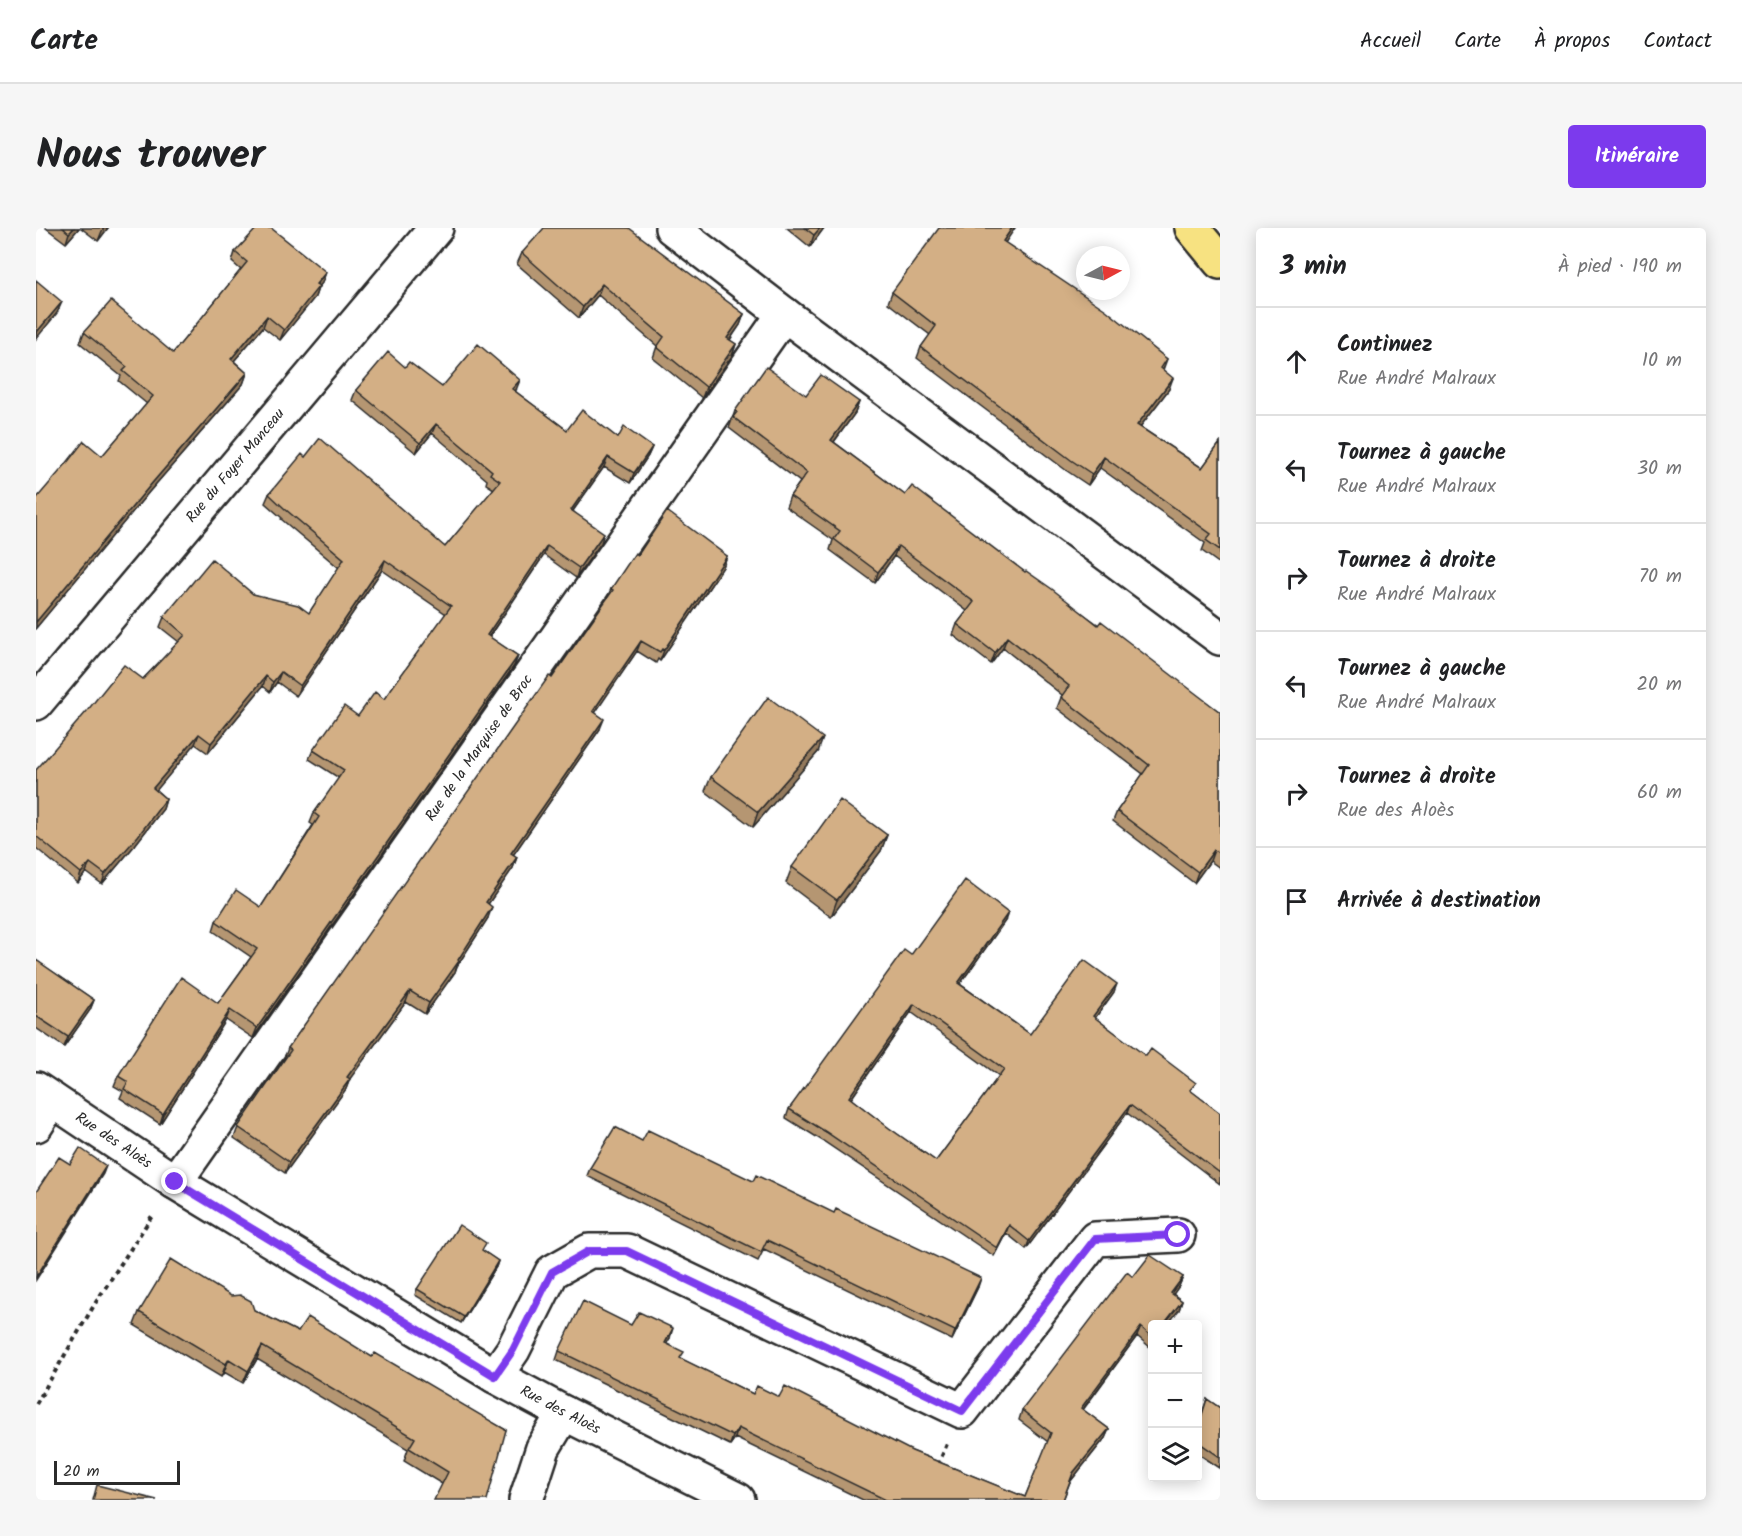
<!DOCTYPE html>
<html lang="fr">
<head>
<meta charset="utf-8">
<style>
	:root { --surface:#fff; --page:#f6f6f6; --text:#202124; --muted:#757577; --line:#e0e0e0; --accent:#7c3aed }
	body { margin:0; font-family:Kalam,sans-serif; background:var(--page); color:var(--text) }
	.controls { position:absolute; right:18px; bottom:18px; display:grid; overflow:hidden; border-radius:6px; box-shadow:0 3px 15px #0003 }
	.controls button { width:54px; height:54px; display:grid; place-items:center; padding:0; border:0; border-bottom:2px solid var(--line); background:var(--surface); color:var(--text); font:30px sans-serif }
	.compass { position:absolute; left:1040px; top:18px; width:54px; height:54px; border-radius:50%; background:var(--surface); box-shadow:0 3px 15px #0003; rotate:83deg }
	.scale { position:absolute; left:18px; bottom:15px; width:126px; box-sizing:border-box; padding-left:6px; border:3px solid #2b2b2b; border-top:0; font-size:16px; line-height:21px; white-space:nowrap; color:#2b2b2b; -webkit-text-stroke:4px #fff; paint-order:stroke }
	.stop { position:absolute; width:18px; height:18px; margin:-14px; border:4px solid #7c3aed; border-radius:50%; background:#fff }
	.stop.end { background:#7c3aed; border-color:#fff; box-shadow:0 2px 6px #0008 }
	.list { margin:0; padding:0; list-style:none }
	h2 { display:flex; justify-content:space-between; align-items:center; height:78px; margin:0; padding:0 24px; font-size:26px }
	h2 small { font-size:20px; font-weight:400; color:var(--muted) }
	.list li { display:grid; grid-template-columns:39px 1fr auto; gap:18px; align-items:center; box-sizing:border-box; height:108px; padding:0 24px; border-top:2px solid var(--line) }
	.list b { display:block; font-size:22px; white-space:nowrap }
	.list p { margin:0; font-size:20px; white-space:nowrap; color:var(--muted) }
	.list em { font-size:20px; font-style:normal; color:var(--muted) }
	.icon { flex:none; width:33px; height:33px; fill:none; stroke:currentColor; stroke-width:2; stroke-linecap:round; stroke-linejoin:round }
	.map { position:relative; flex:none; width:1184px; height:1272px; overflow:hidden; border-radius:6px }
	header { display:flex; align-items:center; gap:36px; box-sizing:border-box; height:84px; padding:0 30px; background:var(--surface); border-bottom:2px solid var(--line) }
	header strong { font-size:28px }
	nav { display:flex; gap:33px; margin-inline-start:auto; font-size:21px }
	.intro { display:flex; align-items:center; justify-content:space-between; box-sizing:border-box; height:144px; padding:0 36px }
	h1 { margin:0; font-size:42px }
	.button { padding:15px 27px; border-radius:6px; background:var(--accent); color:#fff; font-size:21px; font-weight:700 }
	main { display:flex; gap:36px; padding:0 36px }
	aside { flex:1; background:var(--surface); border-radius:6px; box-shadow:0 3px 15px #0003 }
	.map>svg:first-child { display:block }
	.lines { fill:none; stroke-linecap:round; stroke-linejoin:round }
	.minor-casing { stroke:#2b2b2b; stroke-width:38 }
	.major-casing { stroke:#2b2b2b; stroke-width:38 }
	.path { stroke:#2b2b2b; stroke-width:4; stroke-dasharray:4.5 4.5; stroke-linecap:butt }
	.minor { stroke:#fff; stroke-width:33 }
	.major { stroke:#f7e281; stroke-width:33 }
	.wall { fill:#b59672; stroke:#2b2b2b; stroke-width:1.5; fill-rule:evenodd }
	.shaded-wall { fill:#947a5d; stroke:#2b2b2b; stroke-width:1.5 }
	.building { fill:#d3af85; stroke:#2b2b2b; stroke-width:1.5; fill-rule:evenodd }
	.route { stroke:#7c3aed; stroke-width:8 }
	.labels { text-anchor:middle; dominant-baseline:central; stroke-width:6; stroke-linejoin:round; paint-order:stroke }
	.street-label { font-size:15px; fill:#2b2b2b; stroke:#fff }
</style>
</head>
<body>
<header>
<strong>Carte</strong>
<nav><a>Accueil</a><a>Carte</a><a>À propos</a><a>Contact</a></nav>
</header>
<div class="intro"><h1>Nous trouver</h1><a class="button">Itinéraire</a></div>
<main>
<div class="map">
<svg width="1184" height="1272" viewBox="0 0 1184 1272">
	<rect width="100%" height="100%" fill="#fff"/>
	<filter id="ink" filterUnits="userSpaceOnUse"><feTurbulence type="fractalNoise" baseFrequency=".0167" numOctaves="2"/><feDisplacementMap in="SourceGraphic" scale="12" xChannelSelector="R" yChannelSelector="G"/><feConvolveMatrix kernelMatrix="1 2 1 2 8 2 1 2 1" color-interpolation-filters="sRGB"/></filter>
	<g filter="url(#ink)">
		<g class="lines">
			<g class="minor-casing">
				<g id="minor">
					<path d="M 636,0 L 748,86 L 1184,410"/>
					<path id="s1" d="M 0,475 L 400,0"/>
					<path id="s2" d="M 0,861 L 139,954 L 459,1148 L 528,1185 L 702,1272"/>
					<path d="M 0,897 L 16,872"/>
					<path id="s3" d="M 139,954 L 748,86"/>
					<path d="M 459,1148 L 477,1122 L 516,1044 L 553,1023 L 591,1023 L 926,1183 L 1059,1011 L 1142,1007"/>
					<path d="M 490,1272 L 507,1220 L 528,1185"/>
				</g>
			</g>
			<g class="major-casing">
				<path id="major" d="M 1156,0 L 1184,34"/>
			</g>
			<path class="path" d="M 0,1176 L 60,1074 L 118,985
				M 902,1237 L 911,1216"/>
			<use href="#minor" class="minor"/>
			<use href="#major" class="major"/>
		</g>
		<path class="wall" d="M 10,0 L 43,0 L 30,15 Z
			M 45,0 L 72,0 L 62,13 Z
			M 751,0 L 788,0 L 774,19 Z
			M 969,15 L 1131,131 L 1127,142 L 1133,161 L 1104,199 L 1166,240 L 1184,215 L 1184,336 L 1166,323 L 1169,315 L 1064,240 L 1052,257 L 1031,243 L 881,130 L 885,119 L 894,107 L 852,75 L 856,64 Z
			M 199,24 L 290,44 L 286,55 L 282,60 L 279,69 L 244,112 L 227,99 L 198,133 L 211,145 L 207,156 L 113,264 L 0,400 L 0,271 L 66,228 L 111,176 L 83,153 L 85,148 L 44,115 L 48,104 L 137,125 L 205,42 L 196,34 Z
			M 486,25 L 708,86 L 704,97 L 694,112 L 700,116 L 696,128 L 666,170 L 617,130 L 621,118 L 562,67 L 543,90 L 481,36 Z
			M 369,139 L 406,159 L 480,162 L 479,163 L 531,202 L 582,210 L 616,219 L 612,228 L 594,255 L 568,239 L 537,283 L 565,315 L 540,350 L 508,327 L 453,409 L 482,428 L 478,438 L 217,810 L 190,792 L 124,896 L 84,870 L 87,863 L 78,858 L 82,848 L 182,775 L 215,729 L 177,703 L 180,693 L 225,679 L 277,597 L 274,595 L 278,585 L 303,550 L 273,531 L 277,522 L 322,488 L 348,471 L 410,386 L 346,342 L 260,468 L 241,454 L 234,464 L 227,458 L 172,525 L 159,516 L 120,562 L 130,571 L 127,581 L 99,617 L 66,656 L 50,644 L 42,655 L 0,620 L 0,542 L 107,451 L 143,414 L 124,399 L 128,389 L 217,366 L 273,385 L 303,340 L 245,291 L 246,290 L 229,275 L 233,266 L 269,229 L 409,319 L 458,261 L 450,256 L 451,252 L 396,205 L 380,225 L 316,172 L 320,162 Z
			M 770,167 L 823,174 L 819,185 L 798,214 L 869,267 L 989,344 L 1184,484 L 1184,640 L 1174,633 L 1158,655 L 1077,593 L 1081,583 L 1107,546 L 1021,480 L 1026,467 L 967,420 L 955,436 L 917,407 L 921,396 L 931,383 L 858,328 L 839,355 L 794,322 L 797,312 L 750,279 L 754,268 L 764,254 L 693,200 L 699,183 Z
			M 602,327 L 691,328 L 687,339 L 624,433 L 622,431 L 620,435 L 601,423 L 559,484 L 564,501 L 477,627 L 481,629 L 477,640 L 452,676 L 452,690 L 421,738 L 419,744 L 389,786 L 370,774 L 314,850 L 310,861 L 249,945 L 198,910 L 202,899 L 249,832 L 248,831 L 252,820 L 516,450 L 571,370 L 575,361 Z
			M 782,524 L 717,599 L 669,563 L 675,549 Z
			M 851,607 L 845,623 L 795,689 L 750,655 L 756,639 Z
			M 969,693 L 924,756 L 994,806 L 1078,764 L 1059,790 L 1184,885 L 1184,956 L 1091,885 L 990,1021 L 970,1005 L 958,1028 L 787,913 L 750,890 L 753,881 L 875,727 ZM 875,784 L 963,848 L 900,933 L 853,900 L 815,871 Z
			M 0,732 L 58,772 L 54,782 L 28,819 L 0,800 Z
			M 606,913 L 717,953 L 942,1059 L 916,1112 L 728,1021 L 722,1033 L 551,948 L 554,940 Z
			M 447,1023 L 462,1033 L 460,1039 L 425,1095 L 379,1067 L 381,1061 Z
			M 1097,1049 L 1147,1049 L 1143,1058 L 1137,1066 L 1146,1073 L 1143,1082 L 1116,1096 L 1116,1117 L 1115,1120 L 1101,1108 L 1047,1182 L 1073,1201 L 1069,1210 L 1034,1254 L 1027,1272 L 827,1272 L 699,1210 L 694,1217 L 520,1132 L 523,1123 L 595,1097 L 634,1110 L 630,1115 L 645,1131 L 717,1166 L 743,1169 L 989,1269 L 1012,1214 L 983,1192 L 986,1182 Z
			M 218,1082 L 262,1104 L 336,1129 L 470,1202 L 406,1256 L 368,1233 L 372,1221 L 221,1131 L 207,1155 L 188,1144 L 185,1149 L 98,1097 L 103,1084 Z
			M 1171,1171 L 1184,1180 L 1184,1240 L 1161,1225 L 1161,1200 Z"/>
		<path class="shaded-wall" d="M 38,0 L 43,0 L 30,15 L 33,5 Z
			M 68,0 L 72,0 L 62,13 L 66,3 Z
			M 784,0 L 788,0 L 774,19 L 778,7 Z
			M 976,0 L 979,0 L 963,24 L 967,13 Z
			M 290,44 L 286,55 L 282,60 L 279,69 L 244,112 L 248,102 Z
			M 566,56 L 562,67 L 543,90 L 547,79 Z
			M 26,74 L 21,85 L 0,111 L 0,105 Z
			M 708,86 L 704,97 L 687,121 L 691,110 Z
			M 231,88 L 227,99 L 191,141 L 195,131 Z
			M 700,116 L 696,128 L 666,170 L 670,159 Z
			M 211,145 L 207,156 L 113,264 L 0,400 L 0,394 L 117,254 Z
			M 1137,150 L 1133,161 L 1097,208 L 1101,197 Z
			M 484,152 L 480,162 L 473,171 L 476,161 Z
			M 823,174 L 819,185 L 791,223 L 795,212 Z
			M 400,196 L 396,205 L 380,225 L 384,215 Z
			M 616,219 L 612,228 L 594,255 L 598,245 Z
			M 572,229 L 568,239 L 531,291 L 535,282 Z
			M 1068,229 L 1064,240 L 1052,257 L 1056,246 Z
			M 568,305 L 565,315 L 540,350 L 543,340 Z
			M 511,318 L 508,327 L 447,417 L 451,407 Z
			M 862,318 L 858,328 L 839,355 L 842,344 Z
			M 691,328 L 687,339 L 624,433 L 628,422 Z
			M 349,332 L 346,342 L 260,468 L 264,458 Z
			M 971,409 L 967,420 L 955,436 L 959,425 Z
			M 605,413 L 601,423 L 553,494 L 557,483 Z
			M 482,428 L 478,438 L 217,810 L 221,800 Z
			M 245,444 L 241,454 L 234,464 L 237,454 Z
			M 230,448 L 227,458 L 172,525 L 175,515 Z
			M 568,491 L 564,501 L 471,636 L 475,625 Z
			M 163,506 L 159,516 L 114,570 L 117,560 Z
			M 787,510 L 782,524 L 717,599 L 722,584 Z
			M 130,571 L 127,581 L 99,617 L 66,656 L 69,646 Z
			M 851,607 L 845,623 L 795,689 L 801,672 Z
			M 1178,622 L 1174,633 L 1158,655 L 1162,644 Z
			M 481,629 L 477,640 L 446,685 L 450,674 Z
			M 54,635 L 50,644 L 42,655 L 45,645 Z
			M 456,679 L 452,690 L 421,738 L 419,744 L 389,786 L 393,775 Z
			M 972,685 L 969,693 L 919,763 L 922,755 Z
			M 1081,756 L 1078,764 L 1054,797 L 1057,788 Z
			M 374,763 L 370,774 L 308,859 L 311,849 Z
			M 58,772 L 54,782 L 28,819 L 32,809 Z
			M 878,776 L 875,784 L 810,878 L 813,869 Z
			M 194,782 L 190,792 L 124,896 L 127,886 Z
			M 314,851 L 310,861 L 249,945 L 253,934 Z
			M 1094,877 L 1091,885 L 990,1021 L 993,1013 Z
			M 70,938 L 67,946 L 0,1052 L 0,1049 Z
			M 973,997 L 970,1005 L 958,1028 L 961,1020 Z
			M 462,1033 L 460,1039 L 425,1095 L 428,1089 Z
			M 1147,1049 L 1143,1058 L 1132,1074 L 1135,1065 Z
			M 945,1050 L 942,1059 L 916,1112 L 919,1103 Z
			M 1146,1073 L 1143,1082 L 1132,1096 L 1128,1096 Z
			M 1105,1099 L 1101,1108 L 1041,1189 L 1045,1180 Z
			M 637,1100 L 634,1110 L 626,1124 L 629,1115 Z
			M 226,1118 L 221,1131 L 207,1155 L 212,1143 Z
			M 193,1131 L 188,1144 L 185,1149 L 190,1136 Z
			M 702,1200 L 699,1210 L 694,1217 L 697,1208 Z
			M 1073,1201 L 1069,1210 L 1034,1254 L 1037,1245 Z"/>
		<path class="building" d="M 27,0 L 38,0 L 33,5 Z
			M 221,0 L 235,0 L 290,44 L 280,56 L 283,58 L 248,102 L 231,88 L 195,131 L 211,145 L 117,254 L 0,394 L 0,271 L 30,236 L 48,213 L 66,228 L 117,168 L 87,143 L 91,139 L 48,104 L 75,73 L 137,125 L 211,34 L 199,24 Z
			M 508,0 L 593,0 L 708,86 L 691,110 L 700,116 L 670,159 L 621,119 L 628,109 L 566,56 L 547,79 L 486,25 Z
			M 769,0 L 784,0 L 778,7 Z
			M 903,0 L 976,0 L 967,13 L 1070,82 L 1131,131 L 1125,140 L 1137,150 L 1101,197 L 1166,240 L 1184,215 L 1184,322 L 1170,312 L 1175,306 L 1068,229 L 1056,246 L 1035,232 L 885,119 L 900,98 L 856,64 Z
			M 0,52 L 26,74 L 0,105 Z
			M 442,116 L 484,152 L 476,161 L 531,202 L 546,182 L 582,210 L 588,199 L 616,219 L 598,245 L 572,229 L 535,282 L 568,305 L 543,340 L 511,318 L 451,407 L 482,428 L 221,800 L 194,782 L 127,886 L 88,861 L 92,854 L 82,848 L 145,749 L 182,775 L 221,721 L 180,693 L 200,662 L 225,679 L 283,589 L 278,585 L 308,542 L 277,522 L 308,478 L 322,488 L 339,464 L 348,471 L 415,378 L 349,332 L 264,458 L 245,444 L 237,454 L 230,448 L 175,515 L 163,506 L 117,560 L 130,571 L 102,608 L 69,646 L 54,635 L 45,645 L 0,608 L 0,542 L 51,483 L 88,437 L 107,451 L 149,407 L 128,389 L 176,331 L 217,366 L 262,377 L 273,385 L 308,331 L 249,281 L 233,266 L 266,226 L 269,229 L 284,210 L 409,319 L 464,253 L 454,246 L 456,243 L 400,196 L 384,215 L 320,162 L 352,124 L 369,139 L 373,134 L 406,159 Z
			M 730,139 L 770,167 L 785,147 L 823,174 L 795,212 L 869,267 L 876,258 L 989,344 L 990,343 L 1016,361 L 1062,397 L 1065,393 L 1184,484 L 1184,626 L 1178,622 L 1162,644 L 1081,583 L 1113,537 L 1025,469 L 1033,458 L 971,409 L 959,425 L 921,396 L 938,374 L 862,318 L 842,344 L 798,311 L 804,303 L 754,268 L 771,245 L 697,189 L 701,184 L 699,183 Z
			M 631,283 L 691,328 L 628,422 L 626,421 L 624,424 L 605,413 L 557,483 L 568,491 L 475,625 L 481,629 L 450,674 L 456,679 L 422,732 L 423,733 L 393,775 L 374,763 L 311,849 L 314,851 L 253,934 L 202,899 L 255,822 L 252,820 L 513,448 L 516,450 L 577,362 L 575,361 L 599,325 L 602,327 Z
			M 732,469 L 787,510 L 722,584 L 675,549 Z
			M 804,572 L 851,607 L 801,672 L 756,639 Z
			M 929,652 L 972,685 L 922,755 L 994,806 L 1048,732 L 1081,756 L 1057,788 L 1110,828 L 1115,821 L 1160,855 L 1154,862 L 1184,885 L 1184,945 L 1094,877 L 993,1013 L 973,997 L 961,1020 L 790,904 L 753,881 L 868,722 L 875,727 ZM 878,776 L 968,841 L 900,933 L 853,900 L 813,869 Z
			M 0,732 L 58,772 L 32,809 L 0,788 Z
			M 579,899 L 606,913 L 612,902 L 717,953 L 720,947 L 798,985 L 800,981 L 945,1050 L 919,1103 L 731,1012 L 725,1024 L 554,940 Z
			M 44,920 L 70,938 L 0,1049 L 0,964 L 23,929 L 34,936 Z
			M 423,997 L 450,1015 L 446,1022 L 462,1033 L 428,1089 L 381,1061 Z
			M 1114,1027 L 1147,1049 L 1135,1065 L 1146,1073 L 1128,1096 L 1116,1096 L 1116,1109 L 1105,1099 L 1045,1180 L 1073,1201 L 1037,1245 L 1027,1272 L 850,1272 L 702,1200 L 697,1208 L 523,1123 L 547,1073 L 595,1097 L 603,1084 L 637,1100 L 629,1115 L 648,1124 L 644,1130 L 717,1166 L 721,1158 L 743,1169 L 749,1158 L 876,1223 L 989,1269 L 1015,1205 L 986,1182 L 1091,1044 L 1097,1049 Z
			M 135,1031 L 195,1068 L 204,1067 L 215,1073 L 218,1082 L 262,1104 L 272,1089 L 336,1129 L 339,1125 L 470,1202 L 451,1272 L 398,1272 L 412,1244 L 373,1220 L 379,1210 L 226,1118 L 212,1143 L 193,1131 L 190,1136 L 103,1084 Z
			M 1171,1171 L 1184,1180 L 1184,1229 L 1161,1213 L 1161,1202 Z
			M 61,1257 L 121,1272 L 57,1272 Z"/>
	</g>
	<g class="lines" filter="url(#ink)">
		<path class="route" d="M 139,954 L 459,1148 L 477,1122 L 516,1044 L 553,1023 L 591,1023 L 926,1183 L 1059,1011 L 1142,1007"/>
	</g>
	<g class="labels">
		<g class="street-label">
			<text stroke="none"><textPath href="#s1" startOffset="310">Rue du Foyer Manceau</textPath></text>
			<text stroke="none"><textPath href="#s3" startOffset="530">Rue de la Marquise de Broc</textPath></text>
			<text stroke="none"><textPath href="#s2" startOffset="93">Rue des Aloès</textPath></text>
			<text stroke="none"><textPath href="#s2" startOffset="615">Rue des Aloès</textPath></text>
		</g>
	</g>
</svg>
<div class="controls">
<button>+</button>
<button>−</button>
<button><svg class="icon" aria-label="layers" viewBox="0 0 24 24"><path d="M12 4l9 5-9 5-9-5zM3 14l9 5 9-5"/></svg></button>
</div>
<svg class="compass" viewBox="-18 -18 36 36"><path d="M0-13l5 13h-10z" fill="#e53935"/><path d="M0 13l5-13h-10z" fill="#757577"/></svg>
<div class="scale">20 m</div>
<div class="stop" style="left:1142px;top:1007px"></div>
<div class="stop end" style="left:139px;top:954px"></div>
</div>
<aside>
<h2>3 min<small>À pied · 190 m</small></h2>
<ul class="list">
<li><svg class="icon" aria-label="ahead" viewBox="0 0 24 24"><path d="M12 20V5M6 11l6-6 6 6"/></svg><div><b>Continuez</b><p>Rue André Malraux</p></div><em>10 m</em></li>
<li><svg class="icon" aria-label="left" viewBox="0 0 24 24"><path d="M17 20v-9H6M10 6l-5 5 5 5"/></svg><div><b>Tournez à gauche</b><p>Rue André Malraux</p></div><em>30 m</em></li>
<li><svg class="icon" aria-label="right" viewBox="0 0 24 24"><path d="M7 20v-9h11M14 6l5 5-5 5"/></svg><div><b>Tournez à droite</b><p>Rue André Malraux</p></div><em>70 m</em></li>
<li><svg class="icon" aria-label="left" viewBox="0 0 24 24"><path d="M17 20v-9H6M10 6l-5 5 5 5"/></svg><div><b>Tournez à gauche</b><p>Rue André Malraux</p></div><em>20 m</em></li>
<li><svg class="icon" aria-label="right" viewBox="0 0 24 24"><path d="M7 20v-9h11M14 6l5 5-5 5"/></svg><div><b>Tournez à droite</b><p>Rue des Aloès</p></div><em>60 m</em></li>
<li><svg class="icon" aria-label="arrive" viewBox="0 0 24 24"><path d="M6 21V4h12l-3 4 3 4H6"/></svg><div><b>Arrivée à destination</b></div></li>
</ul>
</aside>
</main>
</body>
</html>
